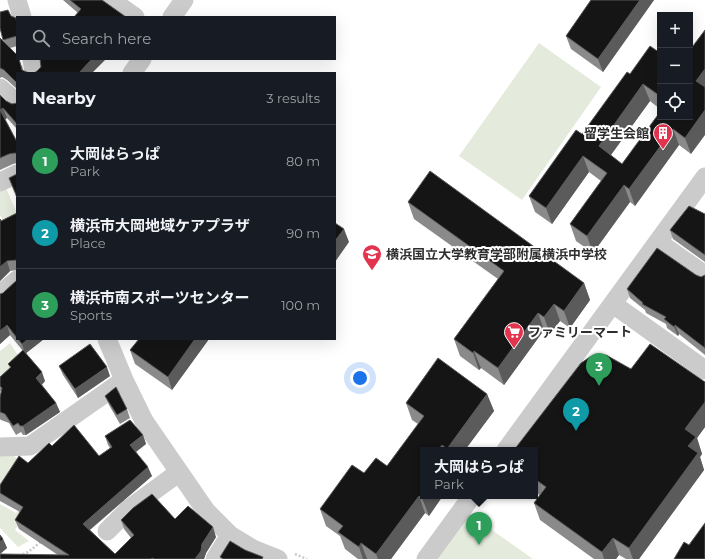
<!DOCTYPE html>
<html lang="en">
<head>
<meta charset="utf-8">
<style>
	:root { --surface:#171b24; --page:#242831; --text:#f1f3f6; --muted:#9ea1a6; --line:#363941; --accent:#b45309 }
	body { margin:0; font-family:Montserrat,"Noto Sans JP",sans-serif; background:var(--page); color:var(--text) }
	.controls { position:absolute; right:12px; top:12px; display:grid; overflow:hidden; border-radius:0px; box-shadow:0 4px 16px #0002 }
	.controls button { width:36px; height:36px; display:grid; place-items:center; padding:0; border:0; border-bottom:1px solid var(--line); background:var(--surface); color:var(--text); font:20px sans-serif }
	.you { position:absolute; left:360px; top:378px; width:14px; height:14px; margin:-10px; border:3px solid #fff; border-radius:50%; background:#1a73e8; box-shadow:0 0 0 6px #1a73e833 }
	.badge { display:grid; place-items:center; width:26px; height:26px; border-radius:50%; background:var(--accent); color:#fff; font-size:13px; font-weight:700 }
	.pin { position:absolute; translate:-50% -33px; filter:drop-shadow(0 1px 2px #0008) }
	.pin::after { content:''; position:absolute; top:21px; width:14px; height:12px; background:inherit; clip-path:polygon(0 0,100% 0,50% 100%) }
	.popup { position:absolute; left:420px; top:447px; width:118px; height:52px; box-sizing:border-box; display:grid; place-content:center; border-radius:0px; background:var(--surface); filter:drop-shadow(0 1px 3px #0005); font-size:13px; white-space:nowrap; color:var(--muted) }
	.popup b { font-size:15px; color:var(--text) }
	.popup::after { content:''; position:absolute; left:50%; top:100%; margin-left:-8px; border:8px solid transparent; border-top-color:var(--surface) }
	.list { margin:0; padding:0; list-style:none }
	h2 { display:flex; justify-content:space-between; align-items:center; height:52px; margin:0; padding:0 16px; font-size:17px }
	h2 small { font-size:13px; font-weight:400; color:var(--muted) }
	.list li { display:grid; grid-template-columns:26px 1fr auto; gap:12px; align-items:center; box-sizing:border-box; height:72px; padding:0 16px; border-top:1px solid var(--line) }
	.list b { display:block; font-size:15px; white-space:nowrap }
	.list p { margin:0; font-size:13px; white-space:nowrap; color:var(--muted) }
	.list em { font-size:13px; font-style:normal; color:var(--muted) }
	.icon { flex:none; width:22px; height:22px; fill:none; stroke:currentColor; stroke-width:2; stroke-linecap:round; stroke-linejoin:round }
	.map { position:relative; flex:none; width:705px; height:559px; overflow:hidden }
	.search { position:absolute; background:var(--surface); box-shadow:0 4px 16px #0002; left:16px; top:16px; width:320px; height:44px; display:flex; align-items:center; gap:10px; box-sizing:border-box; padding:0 14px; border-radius:0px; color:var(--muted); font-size:15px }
	.panel { position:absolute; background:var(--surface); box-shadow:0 4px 16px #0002; left:16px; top:72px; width:320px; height:268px; border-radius:0px }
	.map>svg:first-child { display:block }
	.green { fill:#e5ebdc }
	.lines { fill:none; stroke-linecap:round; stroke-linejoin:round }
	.path { stroke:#cbcbcb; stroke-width:2.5; stroke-dasharray:2 2; stroke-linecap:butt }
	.minor { stroke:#cbcbcb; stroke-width:19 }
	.wall { fill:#8a8a8a }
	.shaded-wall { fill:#5b5b5b }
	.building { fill:#151515; stroke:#5b5b5b }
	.labels { text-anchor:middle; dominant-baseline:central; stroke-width:4; stroke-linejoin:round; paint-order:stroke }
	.poi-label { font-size:13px; font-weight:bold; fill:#2e2e2e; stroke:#fff; text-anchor:start }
</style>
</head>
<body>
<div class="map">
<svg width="705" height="559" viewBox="0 0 705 559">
	<rect width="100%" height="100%" fill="#fff"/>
	<path class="green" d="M 539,43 L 601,87 L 522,200 L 459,156 Z
		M 5,186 L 17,213 L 17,221 L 6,226 L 0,215 L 0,188 Z
		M 10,343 L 21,360 L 9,371 L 0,376 L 0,351 Z
		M 0,453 L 12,453 L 17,459 L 0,489 Z
		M 0,504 L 16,513 L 23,504 L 29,509 L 15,530 L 29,541 L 18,547 L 0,528 Z
		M 468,513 L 533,559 L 435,559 Z"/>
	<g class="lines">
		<path class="path" d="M 295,554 L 307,559
			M 19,556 L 28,552 L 42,541"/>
		<path class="minor" d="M 17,0 L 22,17
			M 111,0 L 135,17
			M 172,17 L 184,0
			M 32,59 L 34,73
			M 132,73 L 142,59
			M 0,88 L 17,103
			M 0,182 L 17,174
			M 658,242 L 705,275
			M 0,294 L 17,280
			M 613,304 L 705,370
			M 107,339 L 124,380 L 144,421 L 206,511 L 230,535 L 253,549 L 278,559
			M 0,447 L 30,446 L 124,380
			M 506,450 L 705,177
			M 107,531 L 129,509 L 178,473
			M 215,559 L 230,535
			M 426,559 L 472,496"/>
	</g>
	<path class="wall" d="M 63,0 L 102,0 L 78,13 Z
		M 591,0 L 654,0 L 603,72 L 571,49 L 566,36 Z
		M 11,16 L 16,18 L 17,22 L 17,46 L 10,48 L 22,66 L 23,70 L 17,73 L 17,89 L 7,80 L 2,77 L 0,78 L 0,38 L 4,42 L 0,28 Z
		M 705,30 L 691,154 L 679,145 L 635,206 L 630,202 L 593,253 L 576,241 L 570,224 L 601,181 L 589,172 L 552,224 L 535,212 L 529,196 L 582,134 L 630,74 L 660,53 L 660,109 L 650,101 L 611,155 L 622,164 L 660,117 Z
		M 0,95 L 6,101 L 12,104 L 17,103 L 17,129 L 7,118 L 5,119 L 17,142 L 17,163 L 13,164 L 0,170 Z
		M 17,174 L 17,199 L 9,178 Z
		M 408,202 L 584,283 L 590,300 L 570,328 L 560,321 L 550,334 L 544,330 L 504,385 L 481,368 L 479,370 L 460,356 L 454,339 L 498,279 L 414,219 Z
		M 17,213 L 17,270 L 10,271 L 0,281 L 0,219 L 1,221 Z
		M 705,214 L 705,262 L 673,239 L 670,230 Z
		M 696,275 L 701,277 L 705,275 L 705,355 L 679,334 L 678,336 L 667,328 L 666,324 L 646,313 L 645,310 L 630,298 L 627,289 Z
		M 17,280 L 17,339 L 44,339 L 26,353 L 45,381 L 42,385 L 56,403 L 60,412 L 26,435 L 23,435 L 21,432 L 16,435 L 9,423 L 1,420 L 0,419 L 0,397 L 1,392 L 0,391 L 0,377 L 10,368 L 8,364 L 23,351 L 10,335 L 0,344 L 3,293 Z
		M 139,339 L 209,339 L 172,390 L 135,364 L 130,350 Z
		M 59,366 L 110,376 L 78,398 L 63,375 Z
		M 631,369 L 705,382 L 705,427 L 697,438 L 702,454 L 700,457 L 704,470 L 639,559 L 626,559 L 619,555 L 616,559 L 594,559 L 540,520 L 534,503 L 540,495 L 535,492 L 535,450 Z
		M 487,394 L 494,411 L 465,450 L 423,450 L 423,496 L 442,496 L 442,497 L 429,516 L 425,513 L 391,559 L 358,559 L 345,549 L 340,536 L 326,526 L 320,509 L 364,473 L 387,466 L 418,424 L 412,420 L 406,403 Z
		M 105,396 L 127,409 L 130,418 L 120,424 L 109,405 Z
		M 143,435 L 146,444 L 136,452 L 152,476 L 90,530 L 115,554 L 131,538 L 124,529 L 121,520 L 175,519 L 216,537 L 206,553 L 204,559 L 0,559 L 0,535 L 3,539 L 7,548 L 0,554 L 58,555 L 19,529 L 15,520 L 20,512 L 0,501 L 0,485 L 28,463 L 52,446 L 99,456 L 110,448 L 108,445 L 105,436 Z"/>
	<path class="shaded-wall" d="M 640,0 L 654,0 L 603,72 L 598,59 Z
		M 92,59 L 106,59 L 92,73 L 79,73 Z
		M 705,69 L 705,94 L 696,81 Z
		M 643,84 L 650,101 L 605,163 L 599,146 Z
		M 3,108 L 7,118 L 4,120 L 0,110 Z
		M 705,110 L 705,135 L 691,154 L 685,138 Z
		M 673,129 L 679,145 L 635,206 L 629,189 Z
		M 583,156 L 589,172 L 552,224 L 546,208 Z
		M 624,185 L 630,202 L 593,253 L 587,236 Z
		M 344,229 L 349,242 L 335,262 L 335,241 Z
		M 7,261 L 10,271 L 0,281 L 0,267 Z
		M 584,283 L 590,300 L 570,328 L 564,311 Z
		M 554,304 L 560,321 L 550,334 L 544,317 Z
		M 538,313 L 544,330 L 504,385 L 498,368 Z
		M 7,325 L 10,335 L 0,344 L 0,331 Z
		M 675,325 L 679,334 L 678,336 L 674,327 Z
		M 28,339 L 44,339 L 25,354 L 22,344 Z
		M 195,339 L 209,339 L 172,390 L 168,377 Z
		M 474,351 L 481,368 L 479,370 L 473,353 Z
		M 107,367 L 110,376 L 78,398 L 75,389 Z
		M 42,372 L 45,381 L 39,387 L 36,378 Z
		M 487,394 L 494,411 L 465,450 L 448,450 L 447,449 Z
		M 705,402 L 705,427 L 697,438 L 702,454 L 700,457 L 704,470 L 639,559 L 633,559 L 629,548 L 688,446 L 685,429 Z
		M 56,403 L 60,412 L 26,435 L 23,426 Z
		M 143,435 L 146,444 L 133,454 L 130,445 Z
		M 442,445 L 443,450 L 438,450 Z
		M 148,467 L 152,476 L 86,533 L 83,524 Z
		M 419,496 L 425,513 L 391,559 L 378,559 L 376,554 Z
		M 424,496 L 442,496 L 442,497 L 429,516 L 422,498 Z
		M 213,527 L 216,537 L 206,553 L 204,559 L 195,559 L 202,544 Z
		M 613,538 L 619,555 L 616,559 L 604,559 L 602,552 Z
		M 3,539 L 7,548 L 0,554 L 0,542 Z
		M 361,543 L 367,559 L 363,559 L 359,547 Z"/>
	<path class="building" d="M 70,0 L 102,0 L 126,17 L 74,17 L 81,9 Z
		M 591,0 L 640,0 L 598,59 L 566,36 Z
		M 8,10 L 11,16 L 16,18 L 17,24 L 17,36 L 3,40 L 0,28 L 0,12 Z
		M 705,30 L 705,69 L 696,81 L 705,87 L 705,110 L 685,138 L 673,129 L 629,189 L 624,185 L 587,236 L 570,224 L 607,173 L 583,156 L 546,208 L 529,196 L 576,130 L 582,134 L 627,72 L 630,74 L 650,46 L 660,53 L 660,96 L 643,84 L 599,146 L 622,164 L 660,112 L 660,117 L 690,117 L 690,50 Z
		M 0,38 L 17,55 L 17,59 L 19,59 L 22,70 L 29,73 L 17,73 L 17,83 L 4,70 L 0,68 Z
		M 40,59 L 92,59 L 79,73 L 34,73 L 37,71 L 41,67 Z
		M 0,95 L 6,101 L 12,104 L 17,103 L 17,124 L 3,108 L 0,110 L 17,142 L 17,154 L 15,153 L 9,154 L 0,158 Z
		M 430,171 L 584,283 L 564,311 L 554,304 L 544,317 L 538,313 L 498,368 L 474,351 L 473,353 L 454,339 L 504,271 L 408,202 Z
		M 17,174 L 17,197 L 9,178 Z
		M 689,206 L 705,214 L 705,255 L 670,230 Z
		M 17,213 L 17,260 L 7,261 L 0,267 L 0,219 L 1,221 Z
		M 335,223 L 344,229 L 335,241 Z
		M 657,248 L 696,275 L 701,277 L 705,275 L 705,348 L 675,325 L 674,327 L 664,319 L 666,317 L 642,304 L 643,303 L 627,289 Z
		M 17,280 L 17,338 L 7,325 L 0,331 L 0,294 L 3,293 Z
		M 18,339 L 28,339 L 22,344 Z
		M 139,339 L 195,339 L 168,377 L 130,350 Z
		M 90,344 L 107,367 L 75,389 L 59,366 Z
		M 650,344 L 705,382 L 705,402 L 685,429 L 696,437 L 688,446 L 698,453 L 629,548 L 613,538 L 602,552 L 534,503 L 546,487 L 535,479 L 535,450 L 514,450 L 581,363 L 590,357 L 606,355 L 631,369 Z
		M 23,350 L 42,372 L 36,378 L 56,403 L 23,426 L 20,426 L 18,423 L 13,426 L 5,414 L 0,412 L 0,397 L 2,388 L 0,386 L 0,377 L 11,367 L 8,364 Z
		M 438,358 L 487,394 L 447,449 L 442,445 L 438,450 L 423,450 L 423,496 L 424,496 L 422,498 L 419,496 L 376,554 L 361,543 L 359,547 L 338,532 L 343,526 L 320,509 L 352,465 L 364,473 L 376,458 L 387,466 L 424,416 L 406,403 Z
		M 116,387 L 127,409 L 117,415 L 105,396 Z
		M 130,420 L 143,435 L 130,445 L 148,467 L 83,524 L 115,554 L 134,535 L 121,520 L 133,508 L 152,494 L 175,519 L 188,506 L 213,527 L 202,544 L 201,551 L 195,559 L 154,559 L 152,558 L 151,559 L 0,559 L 0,554 L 69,555 L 15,520 L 23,507 L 0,493 L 0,485 L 19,456 L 28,463 L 49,443 L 52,446 L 74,425 L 99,456 L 112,447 L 105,436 Z
		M 705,523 L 705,559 L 674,559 L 684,542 L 689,545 Z
		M 0,535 L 3,539 L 0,542 Z
		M 230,541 L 245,550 L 263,557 L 262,559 L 223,559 L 220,557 Z"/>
	<defs>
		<g id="building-pin" transform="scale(1)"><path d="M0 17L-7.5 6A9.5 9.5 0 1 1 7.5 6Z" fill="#e2334f" stroke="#fff"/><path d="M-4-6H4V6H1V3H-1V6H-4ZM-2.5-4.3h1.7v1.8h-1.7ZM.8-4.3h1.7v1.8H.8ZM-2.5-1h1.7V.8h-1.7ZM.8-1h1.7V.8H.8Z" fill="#fff"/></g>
		<g id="school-pin" transform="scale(1)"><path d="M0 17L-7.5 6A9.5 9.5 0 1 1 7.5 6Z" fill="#e2334f" stroke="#fff"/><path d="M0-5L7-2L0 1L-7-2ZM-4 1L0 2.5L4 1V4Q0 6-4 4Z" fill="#fff"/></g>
		<g id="supermarket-pin" transform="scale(1)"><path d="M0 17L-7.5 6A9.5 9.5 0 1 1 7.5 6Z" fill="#e2334f" stroke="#fff"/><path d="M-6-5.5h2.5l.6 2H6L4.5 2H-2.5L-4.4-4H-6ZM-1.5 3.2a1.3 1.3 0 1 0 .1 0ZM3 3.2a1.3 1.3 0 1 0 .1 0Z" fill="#fff"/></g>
	</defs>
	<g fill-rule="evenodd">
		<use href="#building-pin" x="663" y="133"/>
		<use href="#school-pin" x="372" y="254"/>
		<use href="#supermarket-pin" x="514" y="332"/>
	</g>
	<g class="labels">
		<g class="poi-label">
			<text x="649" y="133" text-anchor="end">留学生会館</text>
			<text x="386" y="254">横浜国立大学教育学部附属横浜中学校</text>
			<text x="528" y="332">ファミリーマート</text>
		</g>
	</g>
</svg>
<div class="controls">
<button>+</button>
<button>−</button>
<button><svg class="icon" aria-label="locate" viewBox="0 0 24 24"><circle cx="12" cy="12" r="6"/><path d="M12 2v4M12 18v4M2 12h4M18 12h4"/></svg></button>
</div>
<div class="you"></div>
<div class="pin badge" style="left:479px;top:545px;background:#2e9e5b">1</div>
<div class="popup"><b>大岡はらっぱ</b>Park</div>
<div class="pin badge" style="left:576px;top:431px;background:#0f9aa8">2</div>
<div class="pin badge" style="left:599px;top:386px;background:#2e9e5b">3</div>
<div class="search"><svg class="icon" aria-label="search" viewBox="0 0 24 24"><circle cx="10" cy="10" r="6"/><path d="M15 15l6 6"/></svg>Search here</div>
<section class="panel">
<h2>Nearby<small>3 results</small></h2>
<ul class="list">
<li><span class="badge" style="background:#2e9e5b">1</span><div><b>大岡はらっぱ</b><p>Park</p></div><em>80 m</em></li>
<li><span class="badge" style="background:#0f9aa8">2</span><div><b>横浜市大岡地域ケアプラザ</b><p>Place</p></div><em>90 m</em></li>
<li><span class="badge" style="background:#2e9e5b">3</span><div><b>横浜市南スポーツセンター</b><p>Sports</p></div><em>100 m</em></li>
</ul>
</section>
</div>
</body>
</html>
